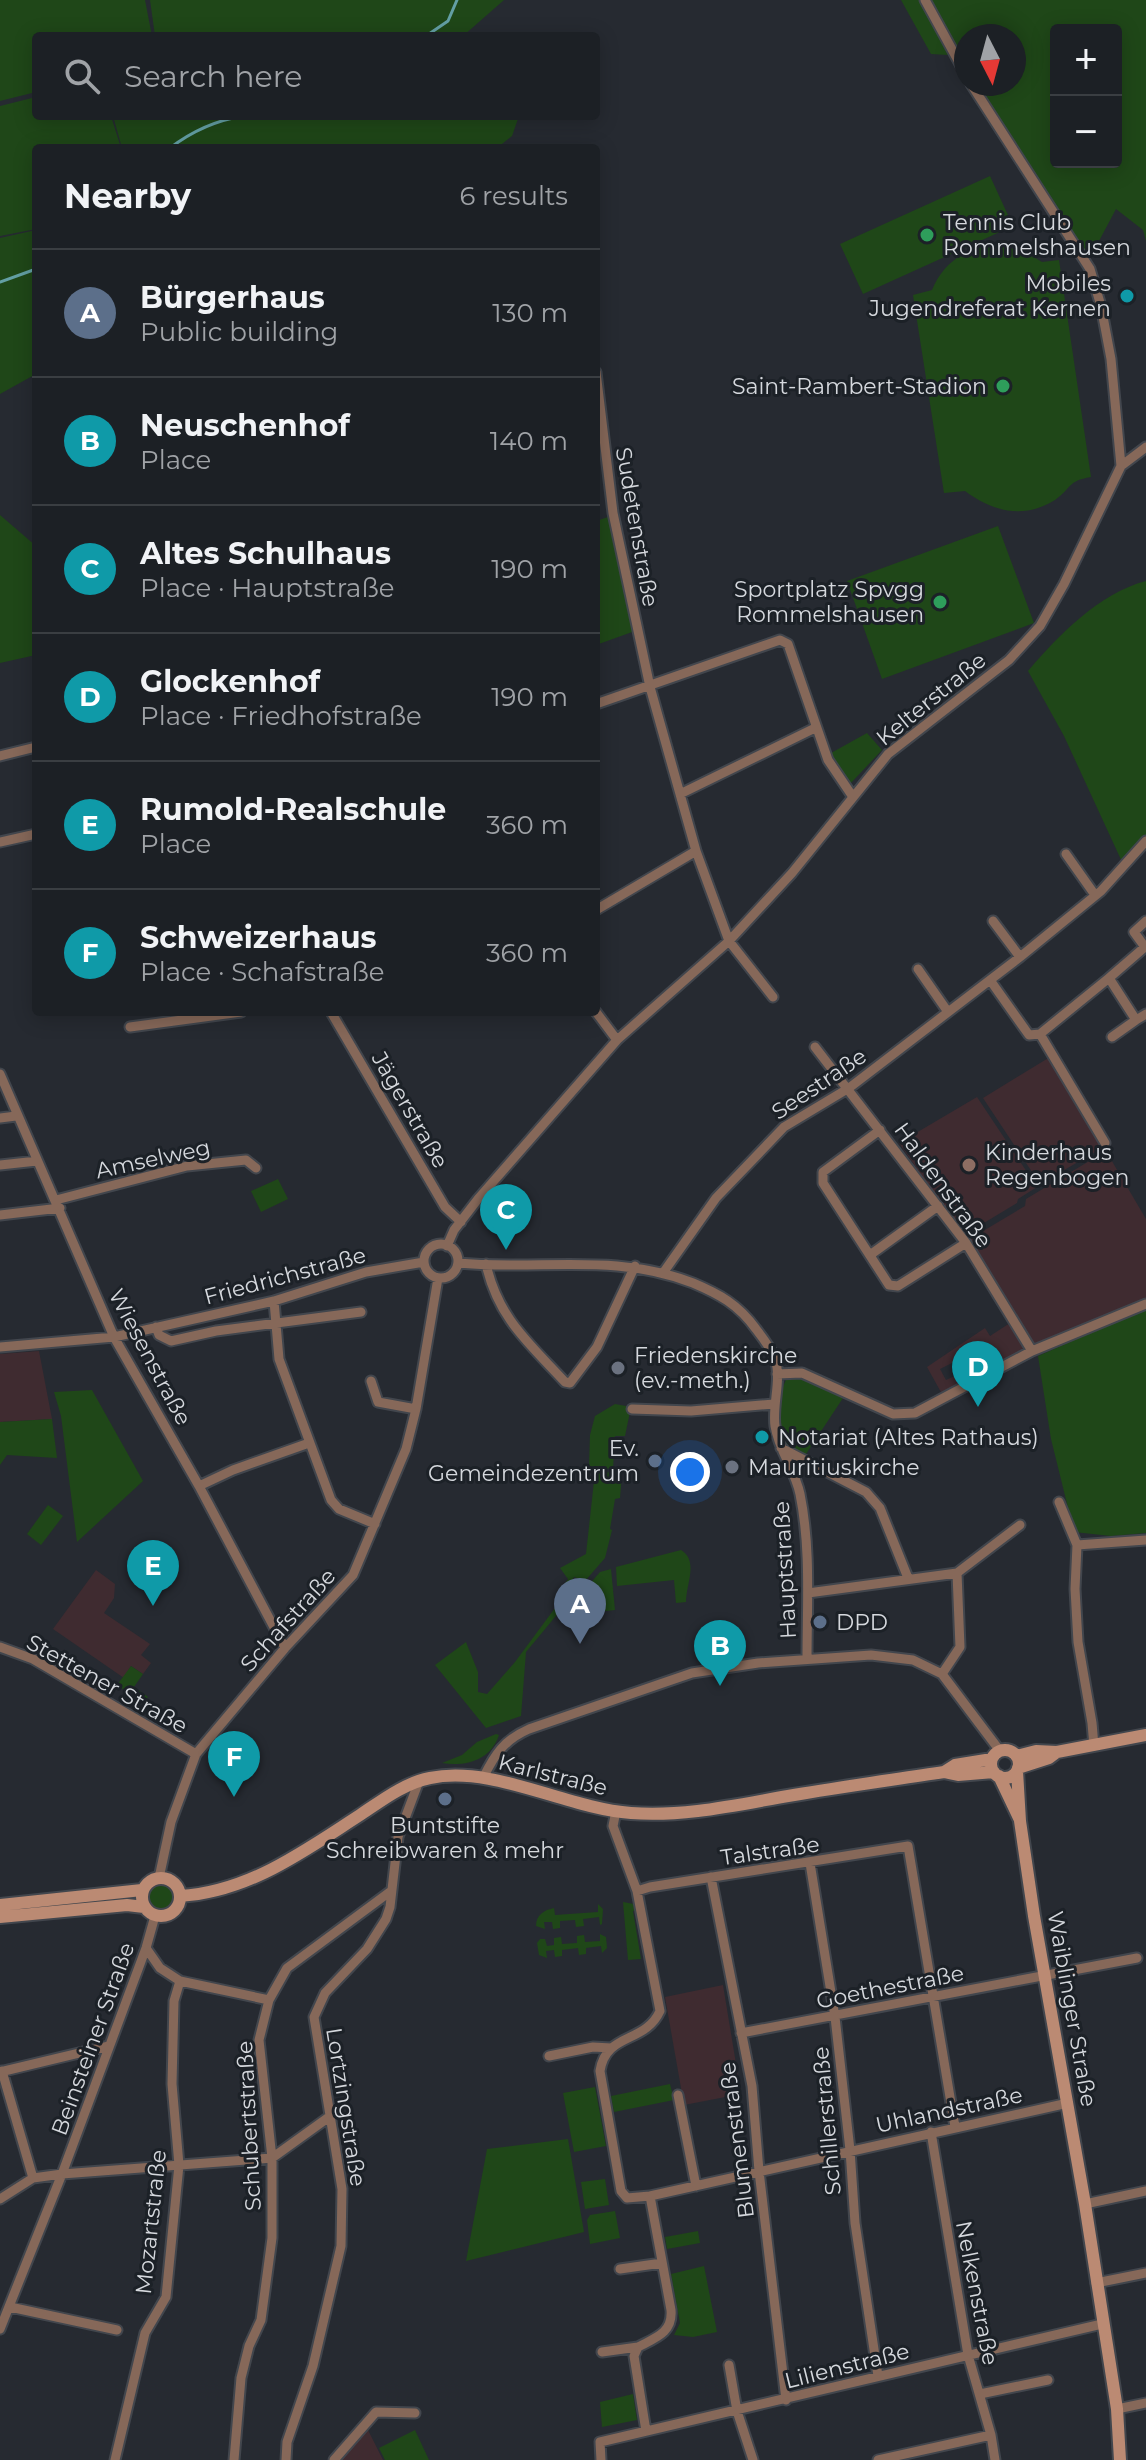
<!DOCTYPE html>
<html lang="en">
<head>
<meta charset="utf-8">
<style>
	:root { --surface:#1c2025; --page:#25282d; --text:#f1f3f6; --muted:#a0a3a7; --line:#3a3e42; --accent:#d29dfd }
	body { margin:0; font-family:Montserrat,sans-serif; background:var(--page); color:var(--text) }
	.controls { position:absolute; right:24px; top:24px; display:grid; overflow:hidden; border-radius:8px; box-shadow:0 4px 20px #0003 }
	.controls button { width:72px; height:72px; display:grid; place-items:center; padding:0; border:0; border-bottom:2px solid var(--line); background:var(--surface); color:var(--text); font:40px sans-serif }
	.compass { position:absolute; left:954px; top:24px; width:72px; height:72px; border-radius:50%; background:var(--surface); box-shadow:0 4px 20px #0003; rotate:174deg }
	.you { position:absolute; left:690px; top:1472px; width:28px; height:28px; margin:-20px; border:6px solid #fff; border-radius:50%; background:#1a73e8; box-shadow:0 0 0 12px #1a73e833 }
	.badge { display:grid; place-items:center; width:52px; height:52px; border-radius:50%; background:var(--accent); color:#fff; font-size:26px; font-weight:700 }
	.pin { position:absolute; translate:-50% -66px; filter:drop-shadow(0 2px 4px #0008) }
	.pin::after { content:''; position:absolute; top:42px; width:28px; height:24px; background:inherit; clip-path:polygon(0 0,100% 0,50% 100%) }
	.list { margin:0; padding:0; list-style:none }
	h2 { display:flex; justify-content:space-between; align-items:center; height:104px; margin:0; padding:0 32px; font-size:34px }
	h2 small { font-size:26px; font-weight:400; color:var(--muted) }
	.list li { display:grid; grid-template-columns:52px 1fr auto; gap:24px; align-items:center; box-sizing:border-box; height:128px; padding:0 32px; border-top:2px solid var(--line) }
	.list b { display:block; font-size:30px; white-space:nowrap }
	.list p { margin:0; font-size:26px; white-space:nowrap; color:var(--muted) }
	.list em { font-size:26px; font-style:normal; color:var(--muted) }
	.icon { flex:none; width:44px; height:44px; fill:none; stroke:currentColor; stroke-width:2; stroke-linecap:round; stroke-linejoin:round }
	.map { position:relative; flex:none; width:1146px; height:2460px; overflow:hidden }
	.search { position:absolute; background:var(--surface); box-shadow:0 4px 20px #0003; left:32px; top:32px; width:568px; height:88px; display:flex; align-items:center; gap:20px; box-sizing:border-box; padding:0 28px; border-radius:8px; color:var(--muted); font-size:30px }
	.panel { position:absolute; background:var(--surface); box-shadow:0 4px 20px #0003; left:32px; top:144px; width:568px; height:872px; border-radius:8px }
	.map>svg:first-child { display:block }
	.education { fill:#3f2b30; fill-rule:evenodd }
	.green { fill:#1f4718; fill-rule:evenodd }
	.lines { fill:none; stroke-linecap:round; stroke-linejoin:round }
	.stream { stroke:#639fa4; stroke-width:3 }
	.street-casing { stroke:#42464d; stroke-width:13 }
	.secondary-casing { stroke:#42464d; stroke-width:16 }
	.street { stroke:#866859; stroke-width:9 }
	.secondary { stroke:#bb8a73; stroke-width:12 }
	.leisure-dot { fill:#2e9e5b; stroke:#1c2127; stroke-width:3 }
	.culture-dot { fill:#0f9aa8; stroke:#1c2127; stroke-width:3 }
	.education-dot { fill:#8d6e63; stroke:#1c2127; stroke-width:3 }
	.worship-dot { fill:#6b7280; stroke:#1c2127; stroke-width:3 }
	.service-dot { fill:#5c6f8a; stroke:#1c2127; stroke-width:3 }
	.labels { text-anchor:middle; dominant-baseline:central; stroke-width:6; stroke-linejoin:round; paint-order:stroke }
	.poi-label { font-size:22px; fill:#d5d8dd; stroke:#1c2127; text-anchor:start }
	.street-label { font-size:22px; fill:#d5d8dd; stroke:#1c2127 }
</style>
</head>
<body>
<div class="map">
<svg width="1146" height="2460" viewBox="0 0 1146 2460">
	<rect width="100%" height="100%" fill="#262a31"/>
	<path class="education" d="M 1050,1057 L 1104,1147 L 1040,1184 L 983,1098 Z
		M 977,1097 L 1037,1187 L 1018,1199 L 1017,1203 L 964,1235 L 899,1143 Z
		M 1106,1151 L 1146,1219 L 1146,1300 L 1035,1345 L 968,1240 L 1025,1206 L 1026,1199 Z
		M 1010,1323 L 1024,1349 L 942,1394 L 927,1367 L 985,1328 L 990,1336 ZM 976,1351 L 983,1363 L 946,1380 L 940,1369 Z
		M 39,1351 L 52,1419 L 0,1422 L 0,1354 Z
		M 96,1570 L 115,1584 L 114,1598 L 104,1613 L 150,1644 L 141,1655 L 151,1663 L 143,1674 L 131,1666 L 124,1678 L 53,1629 Z
		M 723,1985 L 741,2094 L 684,2105 L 665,1997 Z
		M 368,2430 L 383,2460 L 340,2460 Z"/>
	<path class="green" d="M 0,0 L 145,0 L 152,36 L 36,36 L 36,92 L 0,101 Z
		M 150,0 L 504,0 L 463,36 L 155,36 Z
		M 901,0 L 920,0 L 948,55 L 931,54 Z
		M 931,0 L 1146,0 L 1146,241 L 1143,230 L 1116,209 L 1090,258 L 977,84 L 1014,84 L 1014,36 L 966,36 L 966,66 ZM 1056,30 L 1116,30 L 1116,162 L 1056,162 Z
		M 36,97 L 36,116 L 111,116 L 121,148 L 36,148 L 36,229 L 0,236 L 0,106 Z
		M 113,116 L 519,116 L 512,136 L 497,148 L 122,148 Z
		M 990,176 L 1013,226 L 863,294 L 840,244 Z
		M 36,230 L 36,374 L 0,394 L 0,238 Z
		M 993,245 L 1024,251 L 1042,262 L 1059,260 L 1091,477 C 1067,481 1072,488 1055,500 C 1023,520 992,511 965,491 L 944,493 L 913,295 L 932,290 C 943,263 964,249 993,245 Z
		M 0,515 L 36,546 L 36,655 L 0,663 Z
		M 611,516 L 635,631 L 596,645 L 596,521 Z
		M 998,526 L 1034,623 L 882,679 L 847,581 Z
		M 1146,581 L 1146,835 L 1123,864 L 1064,736 L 1028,671 C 1058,636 1099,593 1146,581 Z
		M 867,733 L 882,750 L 850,784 L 831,753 Z
		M 278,1179 L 288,1199 L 261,1212 L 251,1191 Z
		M 1146,1309 L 1146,1533 L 1111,1536 L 1074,1532 L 1051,1439 L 1038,1356 Z
		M 801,1377 L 843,1398 L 806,1454 L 785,1444 C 780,1422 776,1398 787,1378 Z
		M 92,1390 L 143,1481 L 77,1542 L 61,1416 L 54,1392 Z
		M 615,1404 L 626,1406 L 630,1412 L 625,1436 L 615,1436 L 613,1469 L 589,1467 L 590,1435 L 595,1416 Z
		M 52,1419 L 57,1458 L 7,1455 L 0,1465 L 0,1422 Z
		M 595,1472 L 622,1473 L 620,1498 L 615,1499 L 610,1529 L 612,1530 L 605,1558 L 585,1581 L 574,1577 L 560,1603 L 580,1581 L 583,1583 L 564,1606 L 560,1604 L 560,1611 L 526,1652 L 521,1716 L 486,1728 L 435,1665 L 466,1642 L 478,1672 L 478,1692 L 487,1694 L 515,1662 L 555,1608 L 555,1598 L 568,1579 L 560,1568 L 586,1554 Z
		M 48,1505 L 63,1516 L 41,1545 L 27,1534 Z
		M 681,1550 C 699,1561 686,1584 686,1602 L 676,1603 L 674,1580 L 617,1586 L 616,1567 Z
		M 611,1569 L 615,1610 L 562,1616 L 600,1572 Z
		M 131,1666 L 143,1674 L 134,1687 L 148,1697 L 143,1703 L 117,1685 Z
		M 496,1734 L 499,1735 C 491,1760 466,1767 442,1763 L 462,1755 L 477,1742 Z
		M147 1898a13 13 0 1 1 26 0a13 13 0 1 1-26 0Z
		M 623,1902 L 634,1904 L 637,1910 L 633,1911 L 641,1959 L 628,1960 Z
		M 598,1904 L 603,1909 L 602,1924 L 600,1925 L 599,1917 L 583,1919 L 584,1926 L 576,1927 L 575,1920 L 560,1921 L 560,1928 L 553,1929 L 552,1922 L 544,1922 L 545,1929 L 536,1926 C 536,1915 544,1910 554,1908 L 555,1915 L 598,1912 Z
		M 600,1934 L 606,1937 L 607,1948 L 602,1953 L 601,1946 L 586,1948 L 586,1954 L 579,1955 L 578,1948 L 562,1950 L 562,1956 L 555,1957 L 554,1950 L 546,1951 L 547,1958 L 539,1955 L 537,1943 L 540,1939 L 545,1939 L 547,1946 L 554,1945 L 554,1938 L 561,1937 L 562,1944 L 577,1943 L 577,1936 L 584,1935 L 585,1942 L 600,1941 Z
		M 670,2084 L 674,2100 L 614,2112 L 611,2096 Z
		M 595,2087 L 606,2146 L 574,2152 L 563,2093 Z
		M 568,2139 L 584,2232 L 466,2261 L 487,2149 Z
		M 605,2179 L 609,2205 L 585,2209 L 581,2182 Z
		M 615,2211 L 620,2238 L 590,2244 L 587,2220 L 590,2215 Z
		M 698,2231 L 700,2243 L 667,2249 L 665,2237 Z
		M 704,2266 L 717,2332 L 693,2337 L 674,2335 L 680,2323 L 671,2274 Z
		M 633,2394 L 637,2420 L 602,2427 L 600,2402 Z
		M 415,2430 L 429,2460 L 385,2460 L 379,2448 Z"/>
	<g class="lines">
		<path class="stream" d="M 426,36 L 448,21 L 457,0
			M 170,148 C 191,132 217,120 244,116
			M 0,282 L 36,269"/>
		<g class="street-casing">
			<path id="street" d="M 925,0 L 966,75
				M 596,372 L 613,513 L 650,687 L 680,794 L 696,851 L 729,941 L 773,997
				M 1121,466 L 1146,447
				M 596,704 L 780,640 L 788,644 L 828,760 L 853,797
				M 0,756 L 36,747
				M 680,794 L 815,728
				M 0,842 L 36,834
				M 1066,854 L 1095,895
				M 596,910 L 696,851
				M 993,921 L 1020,957
				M 918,969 L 948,1012
				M 1109,978 L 1145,947 L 1134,932 L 1146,921
				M 990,980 L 1029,1035 L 1040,1034 L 1105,1143
				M 331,1012 L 445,1207 L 461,1222
				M 596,1012 L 617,1040
				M 130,1027 L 241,1012
				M 1040,1034 L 1109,978 L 1136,1020 L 1146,1014
				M 1112,1037 L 1136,1020
				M 815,1047 L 966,1243 L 1032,1351
				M 0,1074 L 114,1337 L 199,1486 L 285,1648
				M 0,1118 L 16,1116
				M 880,1130 L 823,1172 L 823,1183 L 889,1285 L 898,1286 L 966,1243
				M 0,1165 L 37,1161
				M 56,1200 L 187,1166 L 246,1160 L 256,1168
				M 0,1215 L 60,1208
				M424 1261a17 17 0 1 1 34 0a17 17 0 1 1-34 0Z
				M 447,1246 L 454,1230 L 478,1199 L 617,1040 L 729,941 L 792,873 L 888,754 L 1009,660 L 1040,626 L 1064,584 L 1121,466 L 1111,359 L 1101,306 L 1090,269 L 971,84
				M 870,1255 L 938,1206
				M 458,1263 C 539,1271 614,1252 693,1283 C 719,1294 738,1304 756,1329 C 763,1338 771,1348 775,1359 C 782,1379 772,1405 775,1426 C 779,1451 795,1470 800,1494 C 811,1548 807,1604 807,1658
				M 486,1264 C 498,1318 529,1343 565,1382 L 570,1383 L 597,1347 L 635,1266
				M 663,1273 L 716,1198 L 784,1127 L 849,1088 L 1020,957 L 1101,891 L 1146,841
				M 274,1301 L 279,1359 L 331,1500 L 339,1509 L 375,1524
				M 156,1327 L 159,1335 L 171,1341 L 216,1331 L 361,1312
				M 0,1347 L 114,1337 L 274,1301 L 366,1272 L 424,1262
				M 777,1374 L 802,1373 L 893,1414 L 915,1413 L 1032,1351 L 1146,1304
				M 371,1381 L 378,1402 L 416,1409
				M 632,1409 L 691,1411 L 774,1404
				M 781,1448 L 866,1492 L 880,1508 L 908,1578
				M 199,1486 L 233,1470 L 309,1443
				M 1059,1502 L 1077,1545 L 1075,1589 L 1078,1642 L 1092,1723 L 1094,1746
				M 1077,1545 L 1146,1540
				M 808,1593 L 957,1573
				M 0,1647 L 33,1659 L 196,1754
				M 942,1674 L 960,1647 L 957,1573 L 1020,1525
				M 483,1778 C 495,1754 504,1740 529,1729 L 692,1673 L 758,1663 L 871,1655 L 913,1660 L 942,1674 L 1000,1751
				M 616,1811 L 613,1826 L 637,1891 L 660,2011 C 645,2044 606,2032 600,2071 L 621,2191 L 627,2198 L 650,2196 L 671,2310 C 673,2333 655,2338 638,2347 L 634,2356 L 646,2431
				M 810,1863 L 835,2017 L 850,2150 L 855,2223 L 878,2376
				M 711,1877 L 752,2086 L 759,2171 L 786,2400
				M 159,1878 L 171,1822 L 196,1754 L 285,1648 L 353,1575 L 406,1449 L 416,1409 L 438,1278
				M 637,1891 L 650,1887 L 908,1846 L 955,2127
				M 146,1948 L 160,1968 L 180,1981 L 269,2000
				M 741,2033 L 1137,1958
				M 549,2056 L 593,2047 L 611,2048
				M 2,2071 L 33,2178
				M 0,2072 L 108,2046
				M 678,2095 L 696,2186
				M 931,2132 L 968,2355 L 991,2435 L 995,2460
				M 650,2196 L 1068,2103
				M 0,2199 L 33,2178 L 62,2174 L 272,2158 L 329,2117
				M 1085,2204 L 1146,2191
				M 620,2269 L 662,2263
				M 1096,2283 L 1146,2273
				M 10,2307 L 117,2330
				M 0,2329 L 62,2174 L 146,1948 L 155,1916
				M 602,2352 L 638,2347
				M 729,2365 L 737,2411 L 753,2460
				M 980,2394 L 1048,2380
				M 1117,2409 L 1146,2403
				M 115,2460 L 145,2333 L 166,2297 L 179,2165 L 172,2084 L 174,2001 L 180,1981
				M 234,2460 L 241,2378 L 249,2346 L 261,2320 L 272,2238 L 272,2158 L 259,2040 L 269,2000 L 287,1968 L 391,1891
				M 286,2460 L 287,2442 L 313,2366 L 341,2246 L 342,2189 L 314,2017 L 325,1993 L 367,1949 L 386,1919 L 390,1907 L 398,1837 L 419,1781
				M 334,2460 L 376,2412 L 415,2413
				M 601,2460 L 600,2442 L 1102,2324
				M 878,2460 L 991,2435"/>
		</g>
		<g class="secondary-casing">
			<path id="secondary" d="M991 1764a14 14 0 1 1 28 0a14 14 0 1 1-28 0Z
				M 1017,1756 L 1036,1751 L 1057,1752 L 1146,1735
				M 1018,1768 L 1049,1758 L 1057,1752
				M 1017,1771 L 1020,1821 L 1034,1916 L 1085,2204 L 1117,2409 L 1120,2460
				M 944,1772 L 955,1765 L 992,1759
				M 999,1776 L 1019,1818
				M142 1897a19 19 0 1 1 38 0a19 19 0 1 1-38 0Z
				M 180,1896 C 249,1892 304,1851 360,1815 C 381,1801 404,1783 430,1778 C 494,1765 565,1808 631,1813 C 684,1817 736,1805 788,1796 C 840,1787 892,1780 944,1772 L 958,1775 L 994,1772
				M 0,1905 L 142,1890
				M 0,1917 L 127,1905 L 144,1907"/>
		</g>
		<use href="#street" class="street"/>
		<use href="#secondary" class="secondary"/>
	</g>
	<g class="leisure-dot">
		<circle cx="927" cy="235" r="8"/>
		<circle cx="1003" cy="386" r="8"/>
		<circle cx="940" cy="602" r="8"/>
	</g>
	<g class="culture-dot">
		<circle cx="1127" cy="296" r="8"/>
		<circle cx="762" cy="1437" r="8"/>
	</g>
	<circle class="education-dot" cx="969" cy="1165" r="8"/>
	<g class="worship-dot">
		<circle cx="618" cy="1368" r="8"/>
		<circle cx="732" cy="1467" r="8"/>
	</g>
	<g class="service-dot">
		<circle cx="655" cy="1461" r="8"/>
		<circle cx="820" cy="1622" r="8"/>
		<circle cx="445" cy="1799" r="8"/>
	</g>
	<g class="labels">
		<g class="poi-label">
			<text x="943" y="222">Tennis Club<tspan x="943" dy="25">Rommelshausen</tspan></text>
			<text x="1111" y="283" text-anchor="end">Mobiles<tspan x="1111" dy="25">Jugendreferat Kernen</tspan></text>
			<text x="987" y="386" text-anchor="end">Saint-Rambert-Stadion</text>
			<text x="924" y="589" text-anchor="end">Sportplatz Spvgg<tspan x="924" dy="25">Rommelshausen</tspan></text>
			<text x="985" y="1152">Kinderhaus<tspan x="985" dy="25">Regenbogen</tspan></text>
			<text x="634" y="1355">Friedenskirche<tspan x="634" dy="25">(ev.-meth.)</tspan></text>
			<text x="778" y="1437">Notariat (Altes Rathaus)</text>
			<text x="639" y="1448" text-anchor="end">Ev.<tspan x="639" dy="25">Gemeindezentrum</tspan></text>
			<text x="748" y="1467">Mauritiuskirche</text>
			<text x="836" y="1622">DPD</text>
			<text x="445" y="1825" text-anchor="middle">Buntstifte<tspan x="445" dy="25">Schreibwaren &amp; mehr</tspan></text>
		</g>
		<g class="street-label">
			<text transform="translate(637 527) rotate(80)">Sudetenstraße</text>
			<text transform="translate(931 699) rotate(-39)">Kelterstraße</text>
			<text transform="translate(819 1084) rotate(-34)">Seestraße</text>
			<text transform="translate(410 1110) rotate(60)">Jägerstraße</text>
			<text transform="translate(153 1159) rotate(-12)">Amselweg</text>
			<text transform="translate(943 1185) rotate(54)">Haldenstraße</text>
			<text transform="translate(285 1276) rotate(-15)">Friedrichstraße</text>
			<text transform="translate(150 1357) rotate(62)">Wiesenstraße</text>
			<text transform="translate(785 1570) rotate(-93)">Hauptstraße</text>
			<text transform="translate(288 1620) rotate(-48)">Schafstraße</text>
			<text transform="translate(107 1684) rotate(29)">Stettener Straße</text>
			<text transform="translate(553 1775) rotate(14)">Karlstraße</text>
			<text transform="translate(770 1851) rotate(-8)">Talstraße</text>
			<text transform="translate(890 1987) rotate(-11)">Goethestraße</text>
			<text transform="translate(1072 2009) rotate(80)">Waiblinger Straße</text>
			<text transform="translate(93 2039) rotate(-70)">Beinsteiner Straße</text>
			<text transform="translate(346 2107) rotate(81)">Lortzingstraße</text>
			<text transform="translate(949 2110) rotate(-12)">Uhlandstraße</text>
			<text transform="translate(827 2121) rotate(-95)">Schillerstraße</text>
			<text transform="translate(249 2126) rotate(-93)">Schubertstraße</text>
			<text transform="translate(737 2140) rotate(-97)">Blumenstraße</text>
			<text transform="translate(151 2222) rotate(-84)">Mozartstraße</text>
			<text transform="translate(977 2293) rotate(79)">Nelkenstraße</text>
			<text transform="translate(847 2366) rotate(-14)">Lilienstraße</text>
		</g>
	</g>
</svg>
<div class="controls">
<button>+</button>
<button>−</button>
</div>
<svg class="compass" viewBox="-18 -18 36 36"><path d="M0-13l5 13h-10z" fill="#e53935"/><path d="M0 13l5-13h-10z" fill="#a0a3a7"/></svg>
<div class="you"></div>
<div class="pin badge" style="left:580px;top:1644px;background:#5c6f8a">A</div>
<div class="pin badge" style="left:720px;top:1686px;background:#0f9aa8">B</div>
<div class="pin badge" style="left:506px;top:1250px;background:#0f9aa8">C</div>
<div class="pin badge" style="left:978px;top:1407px;background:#0f9aa8">D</div>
<div class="pin badge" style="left:153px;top:1606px;background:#0f9aa8">E</div>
<div class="pin badge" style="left:234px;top:1797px;background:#0f9aa8">F</div>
<div class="search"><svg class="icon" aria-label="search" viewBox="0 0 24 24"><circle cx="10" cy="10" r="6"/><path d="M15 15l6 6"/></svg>Search here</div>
<section class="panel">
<h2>Nearby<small>6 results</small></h2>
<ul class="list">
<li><span class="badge" style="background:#5c6f8a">A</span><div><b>Bürgerhaus</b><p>Public building</p></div><em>130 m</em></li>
<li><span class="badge" style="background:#0f9aa8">B</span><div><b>Neuschenhof</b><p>Place</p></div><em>140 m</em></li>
<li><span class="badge" style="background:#0f9aa8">C</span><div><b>Altes Schulhaus</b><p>Place · Hauptstraße</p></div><em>190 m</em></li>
<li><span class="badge" style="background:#0f9aa8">D</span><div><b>Glockenhof</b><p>Place · Friedhofstraße</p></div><em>190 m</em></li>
<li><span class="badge" style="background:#0f9aa8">E</span><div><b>Rumold-Realschule</b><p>Place</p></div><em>360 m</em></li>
<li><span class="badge" style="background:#0f9aa8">F</span><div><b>Schweizerhaus</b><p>Place · Schafstraße</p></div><em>360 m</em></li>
</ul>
</section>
</div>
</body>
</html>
